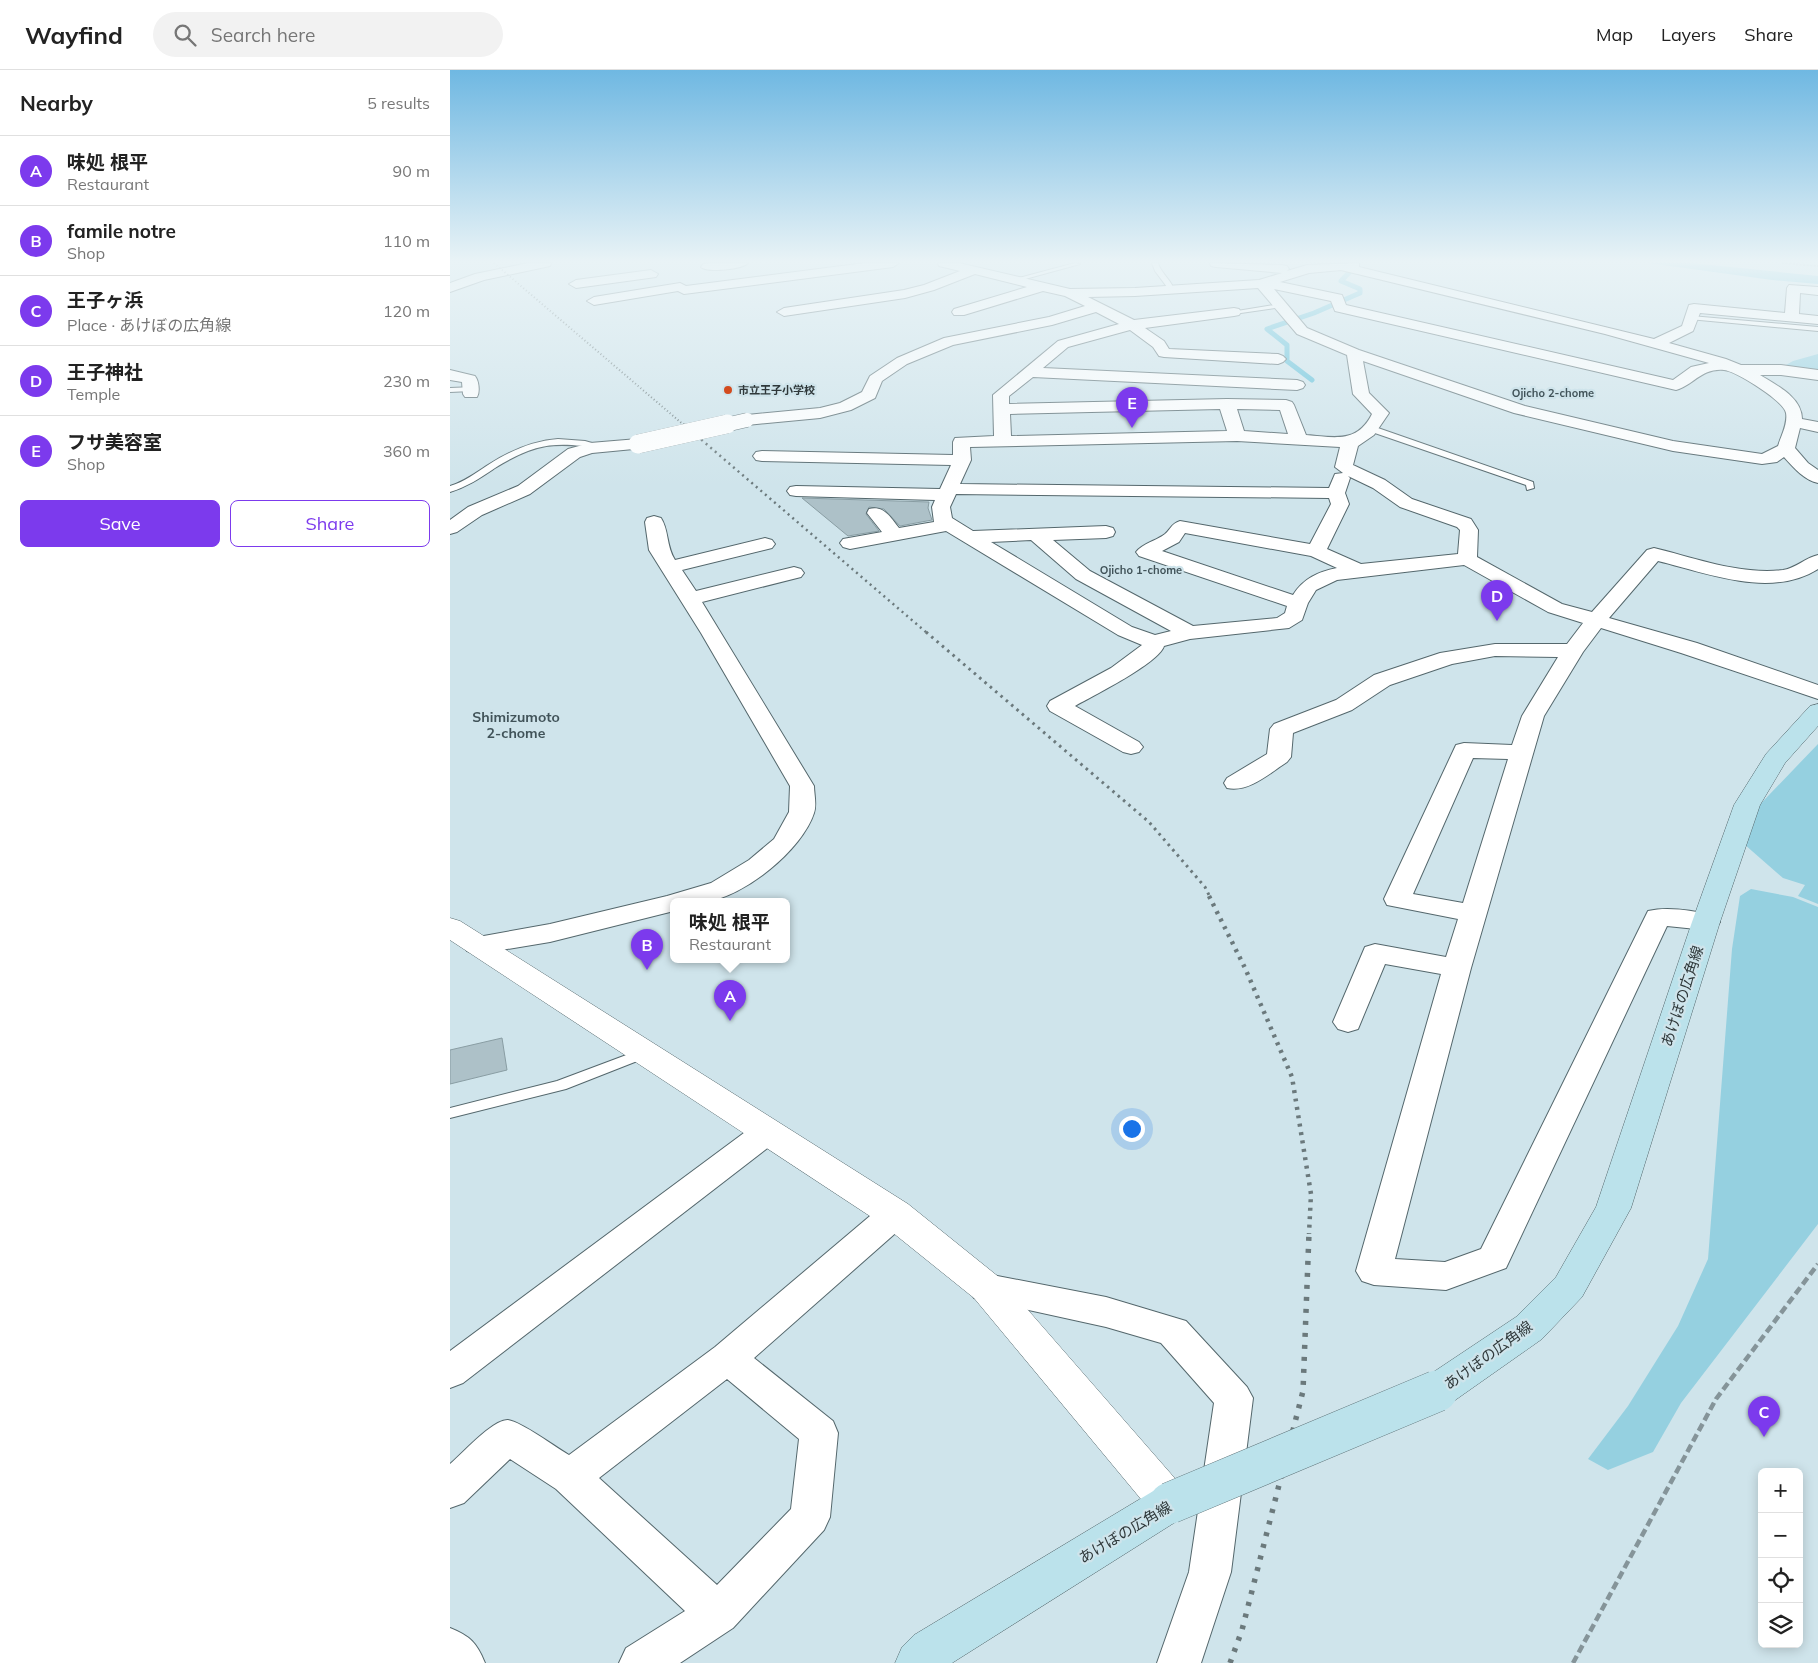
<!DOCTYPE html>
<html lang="en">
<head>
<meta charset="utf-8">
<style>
	:root { --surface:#fff; --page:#f2f2f2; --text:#222; --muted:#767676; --line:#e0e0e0; --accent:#7c3aed }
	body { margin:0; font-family:Mulish,"Noto Sans JP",sans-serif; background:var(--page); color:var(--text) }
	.controls { position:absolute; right:15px; bottom:15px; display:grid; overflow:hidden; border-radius:8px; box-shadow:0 2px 12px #0003 }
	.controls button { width:45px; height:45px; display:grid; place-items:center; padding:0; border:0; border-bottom:1px solid var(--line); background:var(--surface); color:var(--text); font:25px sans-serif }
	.you { position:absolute; left:681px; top:1058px; width:18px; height:18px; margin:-12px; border:4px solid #fff; border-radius:50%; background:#1a73e8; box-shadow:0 0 0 8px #1a73e833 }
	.badge { display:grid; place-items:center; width:32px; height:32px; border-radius:50%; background:var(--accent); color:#fff; font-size:16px; font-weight:700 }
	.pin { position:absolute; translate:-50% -41px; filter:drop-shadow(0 1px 2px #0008) }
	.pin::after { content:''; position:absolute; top:26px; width:18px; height:15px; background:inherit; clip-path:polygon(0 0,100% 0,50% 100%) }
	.popup { position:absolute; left:220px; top:828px; width:120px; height:65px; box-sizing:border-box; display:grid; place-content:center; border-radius:8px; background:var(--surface); filter:drop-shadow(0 1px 4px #0005); font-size:16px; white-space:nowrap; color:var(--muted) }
	.popup b { font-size:19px; color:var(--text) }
	.popup::after { content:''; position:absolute; left:50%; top:100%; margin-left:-10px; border:10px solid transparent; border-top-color:var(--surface) }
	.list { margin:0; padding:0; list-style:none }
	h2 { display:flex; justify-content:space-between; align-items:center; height:65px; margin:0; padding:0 20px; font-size:21px }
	h2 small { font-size:16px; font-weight:400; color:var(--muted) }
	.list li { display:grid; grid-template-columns:32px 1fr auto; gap:15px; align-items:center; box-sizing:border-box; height:70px; padding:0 20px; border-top:1px solid var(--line) }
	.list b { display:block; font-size:19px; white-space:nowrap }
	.list p { margin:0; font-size:16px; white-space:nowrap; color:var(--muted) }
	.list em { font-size:16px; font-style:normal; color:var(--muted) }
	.actions { display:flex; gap:10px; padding:15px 20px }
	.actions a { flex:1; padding:11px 0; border:1px solid var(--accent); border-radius:8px; text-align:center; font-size:18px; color:var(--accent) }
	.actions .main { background:var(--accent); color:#fff }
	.icon { flex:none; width:28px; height:28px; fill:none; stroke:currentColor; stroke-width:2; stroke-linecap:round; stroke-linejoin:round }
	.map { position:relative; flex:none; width:1368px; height:1593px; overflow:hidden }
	header { display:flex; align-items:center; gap:30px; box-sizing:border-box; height:70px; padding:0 25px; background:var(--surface); border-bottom:1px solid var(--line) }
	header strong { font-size:24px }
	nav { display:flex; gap:28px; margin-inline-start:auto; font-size:18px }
	.search { width:350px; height:45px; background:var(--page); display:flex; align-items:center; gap:12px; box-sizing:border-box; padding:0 18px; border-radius:28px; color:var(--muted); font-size:19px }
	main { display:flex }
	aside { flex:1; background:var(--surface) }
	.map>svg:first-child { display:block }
	.green { fill:#95d0e0 }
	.water { fill:#5bbed8 }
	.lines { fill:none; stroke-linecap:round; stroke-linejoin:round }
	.stream { stroke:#5bbed8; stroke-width:5 }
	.building { fill:#adc1c8; stroke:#899da3 }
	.service-casing { stroke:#54676c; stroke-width:2 }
	.minor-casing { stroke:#54676c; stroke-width:2 }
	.tertiary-casing { stroke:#54676c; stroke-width:1 }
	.secondary-casing { stroke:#54676c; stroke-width:1 }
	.path-far1 { stroke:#859499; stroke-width:2; stroke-dasharray:2.5 1; stroke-linecap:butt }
	.path { stroke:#859499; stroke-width:4.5; stroke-dasharray:8 4; stroke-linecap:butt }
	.service { fill:#fff; fill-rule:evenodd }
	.minor { fill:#fff; fill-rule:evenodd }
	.tertiary { fill:#fff; fill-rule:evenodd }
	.secondary { fill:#bbe2eb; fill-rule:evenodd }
	.rail-far4 { stroke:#6b797c; stroke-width:2; stroke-dasharray:1 2.5; stroke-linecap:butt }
	.rail-far3 { stroke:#6b797c; stroke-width:2.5; stroke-dasharray:2 4; stroke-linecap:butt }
	.rail-far2 { stroke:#6b797c; stroke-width:3; stroke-dasharray:2.5 4.5; stroke-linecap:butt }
	.rail-far1 { stroke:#6b797c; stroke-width:4.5; stroke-dasharray:3 5.5; stroke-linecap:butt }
	.rail { stroke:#6b797c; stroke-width:5.5; stroke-dasharray:4 8; stroke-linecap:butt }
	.minor-bridge-far1-casing { stroke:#54676c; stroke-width:15; stroke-linecap:butt }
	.minor-bridge-casing { stroke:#54676c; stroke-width:19; stroke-linecap:butt }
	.secondary-bridge-casing { stroke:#54676c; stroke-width:42; stroke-linecap:butt }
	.minor-bridge-far1 { stroke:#fff; stroke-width:14 }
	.minor-bridge { stroke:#fff; stroke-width:19 }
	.secondary-bridge { stroke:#bbe2eb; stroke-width:41 }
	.poi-dot { fill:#d34b1e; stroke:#cfe4eb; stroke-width:2 }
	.labels { text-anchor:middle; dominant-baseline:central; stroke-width:4.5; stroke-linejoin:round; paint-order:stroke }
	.far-poi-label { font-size:11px; font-weight:bold; fill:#2f383a; stroke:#cfe4eb; text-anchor:start }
	.far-neighbourhood-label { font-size:11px; font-weight:bold; fill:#415359; stroke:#cfe4eb }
	.neighbourhood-label { font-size:14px; font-weight:bold; fill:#415359; stroke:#cfe4eb }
	.near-street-label { font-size:15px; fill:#2f383a; stroke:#cfe4eb }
</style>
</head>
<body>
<header>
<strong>Wayfind</strong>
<div class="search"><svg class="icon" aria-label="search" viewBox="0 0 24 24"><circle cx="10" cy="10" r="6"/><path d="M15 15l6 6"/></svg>Search here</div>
<nav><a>Map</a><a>Layers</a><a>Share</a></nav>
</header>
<main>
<aside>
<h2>Nearby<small>5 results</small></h2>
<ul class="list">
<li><span class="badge">A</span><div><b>味処 根平</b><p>Restaurant</p></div><em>90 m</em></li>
<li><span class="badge">B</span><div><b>famile notre</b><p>Shop</p></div><em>110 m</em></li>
<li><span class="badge">C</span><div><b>王子ヶ浜</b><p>Place · あけぼの広角線</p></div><em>120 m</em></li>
<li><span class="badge">D</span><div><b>王子神社</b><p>Temple</p></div><em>230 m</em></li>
<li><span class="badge">E</span><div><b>フサ美容室</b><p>Shop</p></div><em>360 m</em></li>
</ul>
<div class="actions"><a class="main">Save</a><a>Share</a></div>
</aside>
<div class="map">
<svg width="1368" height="1593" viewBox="0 0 1368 1593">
	<rect width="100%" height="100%" fill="#cfe4eb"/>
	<path class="green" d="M 1368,284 L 1368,303 L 1329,299 L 1343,291 Z
		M 1368,674 L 1368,834 L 1348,826 L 1355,815 L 1333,808 L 1294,774 L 1295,750 Z
		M 1301,819 L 1343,827 L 1368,837 L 1368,1154 L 1231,1333 L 1203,1382 L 1158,1400 L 1138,1389 L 1178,1336 L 1228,1256 L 1258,1189 L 1282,879 L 1290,826 Z"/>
	<path class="water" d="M 1198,193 L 1241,193 L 1368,206 L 1368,214 L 1322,210 Z"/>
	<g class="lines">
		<path class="stream" d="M 862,310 L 837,291 L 837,275 L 817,259 L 864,243 L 910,223 L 910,219 L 891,211 L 908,193"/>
	</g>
	<path class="building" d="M 352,428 L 479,432 L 478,438 L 482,450 L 450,456 L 434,439 L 419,437 L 416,444 L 429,461 L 398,466 Z
		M 52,968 L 57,1000 L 0,1014 L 0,980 Z"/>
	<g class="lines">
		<g class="service-casing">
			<path id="service" d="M 625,193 L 630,194 L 564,212 L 561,210 Z
				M 702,193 L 708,193 C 711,204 723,211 724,221 L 720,221 L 705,201 Z
				M 830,234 L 833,236 L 832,237 L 784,244 L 781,242 Z
				M 1241,246 L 1368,257 L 1368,261 L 1239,249 L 1239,247 Z
				M 24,317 L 25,319 L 21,321 L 0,322 L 0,318 Z
				M 919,357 L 925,357 L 1083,412 L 1084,418 L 1077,420 L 1076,415 L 919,361 Z
				M 108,369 L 135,371 L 156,377 L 152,379 C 106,371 85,373 45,398 C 30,408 17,417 0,422 L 0,416 C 14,412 26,403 38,395 C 60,381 82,371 108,369 Z
				M 195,978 L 200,980 L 202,983 L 200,986 L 116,1019 L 0,1048 L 0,1038 L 107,1011 Z"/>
		</g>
		<g class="minor-casing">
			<path id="minor" d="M 78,193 L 101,193 L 100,196 L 34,210 L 0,222 L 0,213 L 25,204 Z
				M 261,193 L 298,193 C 293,199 257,203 251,197 L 253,194 Z
				M 415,193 L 449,193 L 443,197 L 234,224 L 228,221 L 144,235 L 137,231 L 144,227 L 230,213 L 236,216 Z
				M 488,193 L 509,193 L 620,219 L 685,218 L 809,210 L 832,203 L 766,197 L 761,196 L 760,193 L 832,195 L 837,196 L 839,199 L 837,201 L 857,195 L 909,193 L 909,197 L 1204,269 L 1232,256 L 1239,235 L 1244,234 L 1335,243 L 1337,218 L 1339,215 L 1368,217 L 1368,225 L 1350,223 L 1349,244 L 1368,246 L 1368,254 L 1250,243 L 1243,261 L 1219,273 L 1276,289 L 1291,295 L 1331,295 L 1368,300 L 1368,310 L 1331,305 L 1310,305 C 1326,315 1352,327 1352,349 L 1368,352 L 1368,362 L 1350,358 L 1345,378 L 1358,393 L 1368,400 L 1368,413 C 1354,410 1344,398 1334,387 L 1327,392 L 1312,394 L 1223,381 L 1064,343 L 913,291 L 919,323 L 939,343 L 924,365 L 908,376 L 903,395 L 935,410 L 962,429 L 1021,449 L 1028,460 L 1027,487 L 1112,534 L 1142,542 L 1197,480 L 1204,478 C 1245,488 1290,505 1333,500 C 1346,498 1355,488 1368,485 L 1368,499 C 1321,529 1257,503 1208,491 L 1159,548 L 1247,573 L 1368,615 L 1368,629 L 1231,583 L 1151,558 L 1133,582 L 1094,646 L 1021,898 L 945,1189 L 995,1192 L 1031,1179 L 1198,841 C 1218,836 1246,841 1266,846 L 1270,852 L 1266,858 L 1256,860 L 1217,856 L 1056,1198 L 996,1220 L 924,1215 L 912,1211 L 906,1201 L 991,904 L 935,894 L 908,959 L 898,962 L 888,959 L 883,952 L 915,877 L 925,874 L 996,887 L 1008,849 L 937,835 L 934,829 L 1006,675 L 1014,673 L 1062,675 L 1072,646 L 1108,587 L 1045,586 L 1002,594 L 940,615 L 902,640 L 843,663 L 841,687 L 837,692 C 820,703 798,723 777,718 L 774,713 L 777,708 L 817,684 L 820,659 L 824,654 L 886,630 L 924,605 L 990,583 L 1045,574 L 1117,574 L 1133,553 L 1098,542 L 1014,495 L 887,510 L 866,520 L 858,533 L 852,550 L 839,558 L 740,569 L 714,576 C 709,593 643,626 625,636 L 689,672 L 693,677 L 689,682 L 681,684 L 673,682 L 600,641 L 597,636 L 600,631 L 661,598 L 692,575 L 668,565 L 496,461 L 400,479 L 393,477 L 390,473 L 393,469 L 432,462 L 417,443 L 419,439 C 434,435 441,448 449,458 L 484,452 L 482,437 L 485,430 L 346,426 L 340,425 L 337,421 L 340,417 L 346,416 L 490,419 L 501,395 L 312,391 L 306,390 L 303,386 L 306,382 L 312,381 L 503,385 L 503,372 L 505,368 L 544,366 L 543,325 L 608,271 L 669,254 L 646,242 L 602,255 L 503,275 L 457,294 L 432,311 L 425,328 L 401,340 L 370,348 L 297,355 L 291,353 L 289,350 L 291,347 L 297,345 L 370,338 L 390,333 L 412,322 L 420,306 L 447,288 L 494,268 L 599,247 L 635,236 L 615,226 L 593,221 L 514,245 L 504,245 L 502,242 L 504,239 L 577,217 L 525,204 L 484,220 L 455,228 L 334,246 L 327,242 L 334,238 L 454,220 L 474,215 L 510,201 L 489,196 ZM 891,200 L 1155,264 L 1259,293 L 1241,297 L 1223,310 L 896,235 L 892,225 L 830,212 L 859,203 ZM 808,218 L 847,264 L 897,285 L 903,324 L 922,344 C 907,374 884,367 856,365 L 844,335 L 842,332 L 836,330 L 777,329 L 559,334 L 559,326 L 583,307 L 847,320 L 853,318 L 855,315 L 853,312 L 847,310 L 593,298 L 618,277 L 680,260 L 703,277 L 709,286 L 714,287 L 828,294 L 833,292 L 836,289 L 833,286 L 828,284 L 719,279 L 714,271 L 695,258 L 784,246 L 789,245 L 791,242 L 789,239 L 784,238 L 684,250 L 638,227 L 685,226 ZM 824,219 L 881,231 L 885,241 L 1226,320 C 1244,315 1251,298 1274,300 C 1286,301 1334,331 1336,343 C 1338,354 1331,366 1328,376 L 1312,384 L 1223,371 L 1075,336 L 909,280 L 857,258 ZM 770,339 L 777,361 L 561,366 L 560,344 ZM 787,339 L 830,340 L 838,364 L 794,361 ZM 787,371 L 890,377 L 885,397 L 893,403 L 885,404 L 879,418 L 510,414 L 521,390 L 520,377 ZM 898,406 L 923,418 L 950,437 L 1007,457 L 1010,460 L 1008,484 L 911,494 L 877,479 L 899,434 L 895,423 L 900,408 ZM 506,424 L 879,428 L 881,434 L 860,474 L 730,451 C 721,454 721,459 715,464 C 706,471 693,473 686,482 L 689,486 L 837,536 L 835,543 L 827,548 L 743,556 L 640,501 L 603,470 L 656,468 L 663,466 L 665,462 L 663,458 L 656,456 L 523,461 L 502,448 L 500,437 ZM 735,463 L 861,486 L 887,498 C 868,502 854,508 843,525 L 712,481 L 729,472 ZM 581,470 L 626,509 L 721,561 L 705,565 L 682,557 L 541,472 ZM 1023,688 L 1058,689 L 1013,833 L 963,824 Z
				M 201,200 L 208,204 L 206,207 L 126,218 L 119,214 L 126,210 Z
				M 0,300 L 25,306 C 29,311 30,322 27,327 L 15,327 L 13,324 L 12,312 L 0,310 Z
				M 188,369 L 194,370 L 196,374 L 194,378 L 142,383 L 130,387 L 80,424 L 32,445 L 7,462 L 0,464 L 0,450 L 18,437 L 68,416 L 118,379 L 140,373 Z
				M 204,446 L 211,448 C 219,460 216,476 225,490 L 315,468 L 322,470 L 325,474 L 322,478 L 232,500 L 246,521 L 344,497 L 351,499 L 354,503 L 351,507 L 252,532 L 364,716 C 364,724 367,735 364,743 C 352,780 294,827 255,832 C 245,834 234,832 224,832 L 224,841 L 100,872 L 27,884 L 17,881 L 13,875 L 17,869 L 100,854 L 217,826 L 261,813 L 299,790 L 324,769 L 339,742 L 340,716 L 251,563 L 199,480 L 195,452 L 197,448 Z
				M 317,1050 L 328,1054 L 333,1062 L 328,1070 L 13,1313 L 0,1318 L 0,1281 L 306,1054 Z
				M 445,1131 L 457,1135 L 462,1144 L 457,1153 L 304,1288 L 383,1351 L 388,1363 L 380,1447 L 374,1460 L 283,1558 L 230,1593 L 169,1593 L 176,1578 L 235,1541 L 106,1419 L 60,1389 L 14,1433 L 0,1438 L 0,1394 C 12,1384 43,1349 58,1350 C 72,1352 105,1377 119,1385 L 265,1277 L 433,1135 ZM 277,1309 L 349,1369 L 341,1439 L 267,1515 L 149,1408 Z
				M 537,1204 L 656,1227 L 736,1251 L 797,1317 L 803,1328 L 781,1502 L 751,1593 L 707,1593 L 739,1502 L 764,1333 L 711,1273 L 656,1257 L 524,1228 L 519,1218 L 524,1208 Z
				M 0,1558 C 20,1566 27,1573 35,1593 L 0,1593 Z"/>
		</g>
		<g class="tertiary-casing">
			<path id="tertiary" d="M 0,848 L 10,851 L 458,1134 L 550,1208 L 735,1420 L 741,1433 L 735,1446 L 720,1452 L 705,1446 L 524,1228 L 432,1154 L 0,870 Z"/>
		</g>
		<g class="secondary-casing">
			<path id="secondary" d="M 1368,634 L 1368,656 L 1335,693 L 1310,735 L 1270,852 L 1181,1138 L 1132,1227 L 1092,1269 L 1001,1333 L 987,1338 L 973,1333 L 967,1321 L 973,1309 L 1066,1247 L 1106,1207 L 1146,1137 L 1242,852 L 1284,735 L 1316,684 L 1360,636 Z
				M 720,1414 L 735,1420 L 741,1433 L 735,1446 L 502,1593 L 445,1593 L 452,1577 L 464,1565 L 705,1420 Z"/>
		</g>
		<path class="path-far1" d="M 1332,193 L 1368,196"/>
		<path class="path" d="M 1123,1593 L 1266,1329 L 1368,1194"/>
		<use href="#service" class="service"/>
		<use href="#minor" class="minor"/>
		<use href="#tertiary" class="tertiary"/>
		<use href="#secondary" class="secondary"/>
		<path class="rail-far4" d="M 44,193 L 235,356"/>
		<path class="rail-far3" d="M 233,354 L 477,563"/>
		<path class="rail-far2" d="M 476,562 L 699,752 L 755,817 L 760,827"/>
		<path class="rail-far1" d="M 759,826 L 795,898 L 842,1007 L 861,1124 L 859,1164"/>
		<path class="rail" d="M 780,1593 L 792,1560 L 853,1321 L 859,1163"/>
		<g class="minor-bridge-far1-casing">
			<path id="minor-bridge-far1" d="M 271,356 L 297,350"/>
		</g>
		<g class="minor-bridge-casing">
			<path id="minor-bridge" d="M 188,374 L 277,354"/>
		</g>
		<g class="secondary-bridge-casing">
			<path id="secondary-bridge" d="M 720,1433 L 987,1321"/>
		</g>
		<use href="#minor-bridge-far1" class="minor-bridge-far1"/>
		<use href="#minor-bridge" class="minor-bridge"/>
		<use href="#secondary-bridge" class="secondary-bridge"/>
	</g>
	<linearGradient id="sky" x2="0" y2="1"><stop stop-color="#6fb8e2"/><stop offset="0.46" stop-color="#e9f3f6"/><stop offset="1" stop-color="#e9f3f6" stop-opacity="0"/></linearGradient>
	<rect width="1368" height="416" fill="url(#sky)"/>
	<circle class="poi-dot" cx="278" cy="320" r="5"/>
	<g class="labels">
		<g class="far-poi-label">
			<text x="288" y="320">市立王子小学校</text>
		</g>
		<g class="far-neighbourhood-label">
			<text x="1103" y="323">Ojicho 2-chome</text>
			<text x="691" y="500">Ojicho 1-chome</text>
		</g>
		<g class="neighbourhood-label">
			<text x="66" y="647">Shimizumoto<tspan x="66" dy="16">2-chome</tspan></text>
		</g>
		<g class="near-street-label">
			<text transform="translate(1232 926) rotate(-72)">あけぼの広角線</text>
			<text transform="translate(1038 1285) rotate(-36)">あけぼの広角線</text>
			<text transform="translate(675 1462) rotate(-31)">あけぼの広角線</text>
		</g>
	</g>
</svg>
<div class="controls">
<button>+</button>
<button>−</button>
<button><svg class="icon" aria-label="locate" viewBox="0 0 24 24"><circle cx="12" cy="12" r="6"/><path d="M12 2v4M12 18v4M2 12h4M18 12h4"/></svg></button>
<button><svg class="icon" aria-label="layers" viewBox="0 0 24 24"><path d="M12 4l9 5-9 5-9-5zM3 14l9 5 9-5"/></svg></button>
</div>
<div class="you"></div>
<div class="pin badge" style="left:280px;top:951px">A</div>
<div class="popup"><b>味処 根平</b>Restaurant</div>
<div class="pin badge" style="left:197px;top:900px">B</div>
<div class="pin badge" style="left:1314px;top:1367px">C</div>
<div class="pin badge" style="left:1047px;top:551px">D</div>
<div class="pin badge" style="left:682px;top:358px">E</div>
</div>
</main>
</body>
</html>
